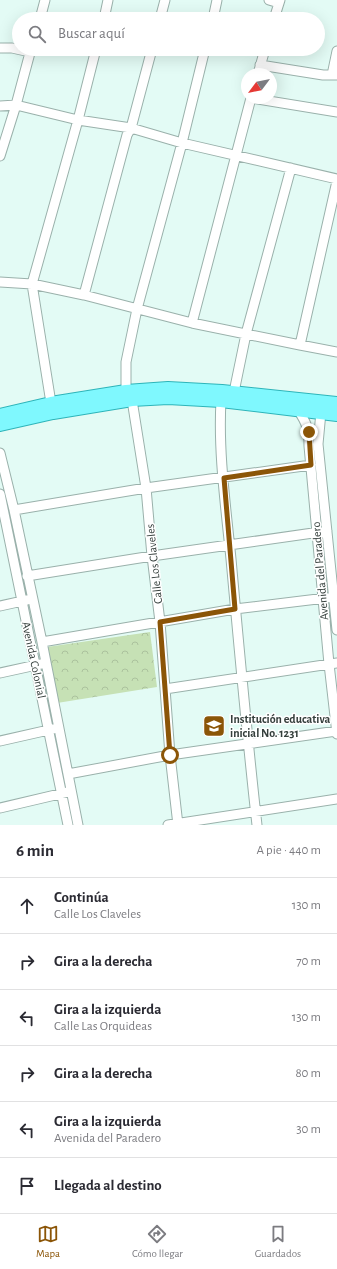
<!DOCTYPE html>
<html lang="es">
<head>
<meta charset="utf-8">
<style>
	:root { --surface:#fff; --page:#f2f2f3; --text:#2b2b33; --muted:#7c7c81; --line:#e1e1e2; --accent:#8b5507 }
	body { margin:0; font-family:"Alegreya Sans",sans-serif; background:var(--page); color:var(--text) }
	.compass { position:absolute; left:241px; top:68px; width:36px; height:36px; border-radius:50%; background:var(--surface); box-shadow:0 4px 16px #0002; rotate:238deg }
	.stop { position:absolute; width:12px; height:12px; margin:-9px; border:3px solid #8b5507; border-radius:50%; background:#fff }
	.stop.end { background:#8b5507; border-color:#fff; box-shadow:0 1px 4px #0008 }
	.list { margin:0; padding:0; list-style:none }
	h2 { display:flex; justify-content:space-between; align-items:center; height:52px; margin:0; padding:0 16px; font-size:17px }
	h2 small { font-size:13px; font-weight:400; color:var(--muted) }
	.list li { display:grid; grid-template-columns:26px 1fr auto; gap:12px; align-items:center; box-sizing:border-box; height:56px; padding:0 16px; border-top:1px solid var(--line) }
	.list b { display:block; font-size:15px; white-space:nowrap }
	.list p { margin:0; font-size:13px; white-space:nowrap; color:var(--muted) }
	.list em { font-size:13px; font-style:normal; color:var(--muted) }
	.icon { flex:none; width:22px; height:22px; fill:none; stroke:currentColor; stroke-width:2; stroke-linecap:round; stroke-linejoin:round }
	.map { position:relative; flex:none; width:337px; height:825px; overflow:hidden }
	.search { position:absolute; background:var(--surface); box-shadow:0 4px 16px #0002; left:12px; right:12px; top:12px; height:44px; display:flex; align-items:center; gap:10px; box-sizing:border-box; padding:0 14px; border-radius:22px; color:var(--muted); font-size:15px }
	.sheet { height:388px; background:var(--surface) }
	nav { display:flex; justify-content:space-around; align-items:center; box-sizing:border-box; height:56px; border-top:1px solid var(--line); background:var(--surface); font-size:11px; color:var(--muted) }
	nav a { display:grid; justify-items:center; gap:2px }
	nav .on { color:var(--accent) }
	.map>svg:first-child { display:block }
	.park { fill:url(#park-crowns) }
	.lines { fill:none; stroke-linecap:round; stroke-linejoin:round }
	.minor-casing { stroke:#9ab1ab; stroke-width:11 }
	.major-casing { stroke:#2eb4b9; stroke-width:14 }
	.minor { stroke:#fff; stroke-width:9 }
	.major { stroke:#7ff8fe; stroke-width:12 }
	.route { stroke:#8b5507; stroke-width:5 }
	.labels { text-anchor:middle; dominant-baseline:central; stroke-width:3; stroke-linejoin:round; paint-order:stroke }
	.street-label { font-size:12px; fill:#353f3c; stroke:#fff }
	.poi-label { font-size:12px; font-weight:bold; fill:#353f3c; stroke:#fff; text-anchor:start }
</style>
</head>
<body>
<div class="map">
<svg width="337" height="825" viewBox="0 0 337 825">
	<defs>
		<pattern id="park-crowns" width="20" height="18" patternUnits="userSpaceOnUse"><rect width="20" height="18" fill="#c6e1b5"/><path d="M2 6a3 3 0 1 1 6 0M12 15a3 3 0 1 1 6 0" fill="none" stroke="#abc29d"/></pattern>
	</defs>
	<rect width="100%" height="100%" fill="#e3fbf5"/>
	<path class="park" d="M 150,632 L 157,687 L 57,703 L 47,647 Z"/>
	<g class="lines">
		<g class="minor-casing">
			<path id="minor" d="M 269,0 L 279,3
				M 40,19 L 45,0
				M 104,19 L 108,0
				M 160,19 L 165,0
				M 213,19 L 217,0
				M 274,19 L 280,0
				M 0,48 L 12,48 L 30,52
				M 260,65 L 323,75 L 337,75
				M 258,74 L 265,49
				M 332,75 L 337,51
				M 251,98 L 337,112
				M 0,106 L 16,105 L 78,120 L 131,128 L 182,143 L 337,179
				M 0,156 L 16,105 L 31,49
				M 0,282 L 32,284 L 84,295 L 192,323 L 300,345 L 337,352
				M 84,295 L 127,135 L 131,128 L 152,49
				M 192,323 L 251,98
				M 300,345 L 337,181
				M 126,391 L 126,362 L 137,309 L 182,143 L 205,49
				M 234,392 L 246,334 L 291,168
				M 132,400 L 146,488 L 152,556 L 160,622 L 170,755 L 178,825
				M 221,401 C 218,452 226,508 231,559 C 239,648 247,736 257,825
				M 51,403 L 32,284 L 78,120 L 96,49
				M 298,410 C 307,423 309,430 309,446 L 329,664 L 337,734
				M 321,412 L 318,444 L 337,630
				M 0,453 L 14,510 L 42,642 L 78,825
				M 0,494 L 68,825
				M 14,510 L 146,488 L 311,465
				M 27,576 L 152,556 L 327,531
				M 0,606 L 27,600
				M 42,642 L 235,609 L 334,597
				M 0,673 L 41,664
				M 165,689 L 337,663
				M 0,741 L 53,729
				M 68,774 L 170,755 L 337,731
				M 0,808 L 68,792
				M 168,825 L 337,799"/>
		</g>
		<g class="major-casing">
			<path id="major" d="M 0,415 L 51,403 L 126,391 L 168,388 L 222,391 L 337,403
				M 0,425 L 53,413 L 132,400 L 168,398 L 221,401 L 337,415"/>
		</g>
		<use href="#minor" class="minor"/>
		<use href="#major" class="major"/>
	</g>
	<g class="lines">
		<path class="route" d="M 170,755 L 160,622 L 235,609 L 224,478 L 311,465 L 309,432"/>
	</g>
	<defs>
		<g id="school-square" transform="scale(1.15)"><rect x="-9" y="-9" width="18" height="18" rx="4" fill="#8b5507" stroke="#fff"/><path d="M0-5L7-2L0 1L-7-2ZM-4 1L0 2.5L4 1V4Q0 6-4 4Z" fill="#fff"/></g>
	</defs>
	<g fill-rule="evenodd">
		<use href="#school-square" x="214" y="726"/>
	</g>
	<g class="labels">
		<g class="street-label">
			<text transform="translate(154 564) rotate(-96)">Calle Los Claveles</text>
			<text transform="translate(320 571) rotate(-95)">Avenida del Paradero</text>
			<text transform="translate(34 660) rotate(78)">Avenida Colonial</text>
		</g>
		<g class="poi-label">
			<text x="230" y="719">Institución educativa<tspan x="230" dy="14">inicial No. 1231</tspan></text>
		</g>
	</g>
</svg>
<svg class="compass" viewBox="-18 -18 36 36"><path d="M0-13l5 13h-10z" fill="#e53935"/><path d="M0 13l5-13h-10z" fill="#7c7c81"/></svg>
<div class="stop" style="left:170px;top:755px"></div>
<div class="stop end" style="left:309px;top:432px"></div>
<div class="search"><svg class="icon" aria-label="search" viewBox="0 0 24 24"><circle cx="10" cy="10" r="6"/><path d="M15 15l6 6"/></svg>Buscar aquí</div>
</div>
<section class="sheet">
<h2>6 min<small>A pie · 440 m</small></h2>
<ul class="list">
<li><svg class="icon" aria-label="ahead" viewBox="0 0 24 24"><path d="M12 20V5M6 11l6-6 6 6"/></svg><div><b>Continúa</b><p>Calle Los Claveles</p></div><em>130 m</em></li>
<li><svg class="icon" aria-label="right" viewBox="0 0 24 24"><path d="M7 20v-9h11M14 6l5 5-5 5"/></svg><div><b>Gira a la derecha</b></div><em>70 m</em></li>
<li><svg class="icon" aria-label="left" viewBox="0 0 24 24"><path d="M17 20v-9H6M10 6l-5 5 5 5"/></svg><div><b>Gira a la izquierda</b><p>Calle Las Orquideas</p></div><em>130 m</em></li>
<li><svg class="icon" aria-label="right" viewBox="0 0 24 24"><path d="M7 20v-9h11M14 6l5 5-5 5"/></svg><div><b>Gira a la derecha</b></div><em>80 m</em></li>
<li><svg class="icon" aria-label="left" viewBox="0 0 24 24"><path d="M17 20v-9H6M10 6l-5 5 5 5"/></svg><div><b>Gira a la izquierda</b><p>Avenida del Paradero</p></div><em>30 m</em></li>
<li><svg class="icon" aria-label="arrive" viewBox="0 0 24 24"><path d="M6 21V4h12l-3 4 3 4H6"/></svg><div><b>Llegada al destino</b></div></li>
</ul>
</section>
<nav>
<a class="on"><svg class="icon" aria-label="map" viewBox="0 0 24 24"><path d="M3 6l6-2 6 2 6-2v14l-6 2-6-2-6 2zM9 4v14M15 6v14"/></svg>Mapa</a>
<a><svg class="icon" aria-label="directions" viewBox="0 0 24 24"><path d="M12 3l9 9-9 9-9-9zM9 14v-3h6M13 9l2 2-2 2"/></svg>Cómo llegar</a>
<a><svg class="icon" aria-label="saved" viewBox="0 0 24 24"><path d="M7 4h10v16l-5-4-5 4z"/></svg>Guardados</a>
</nav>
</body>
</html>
